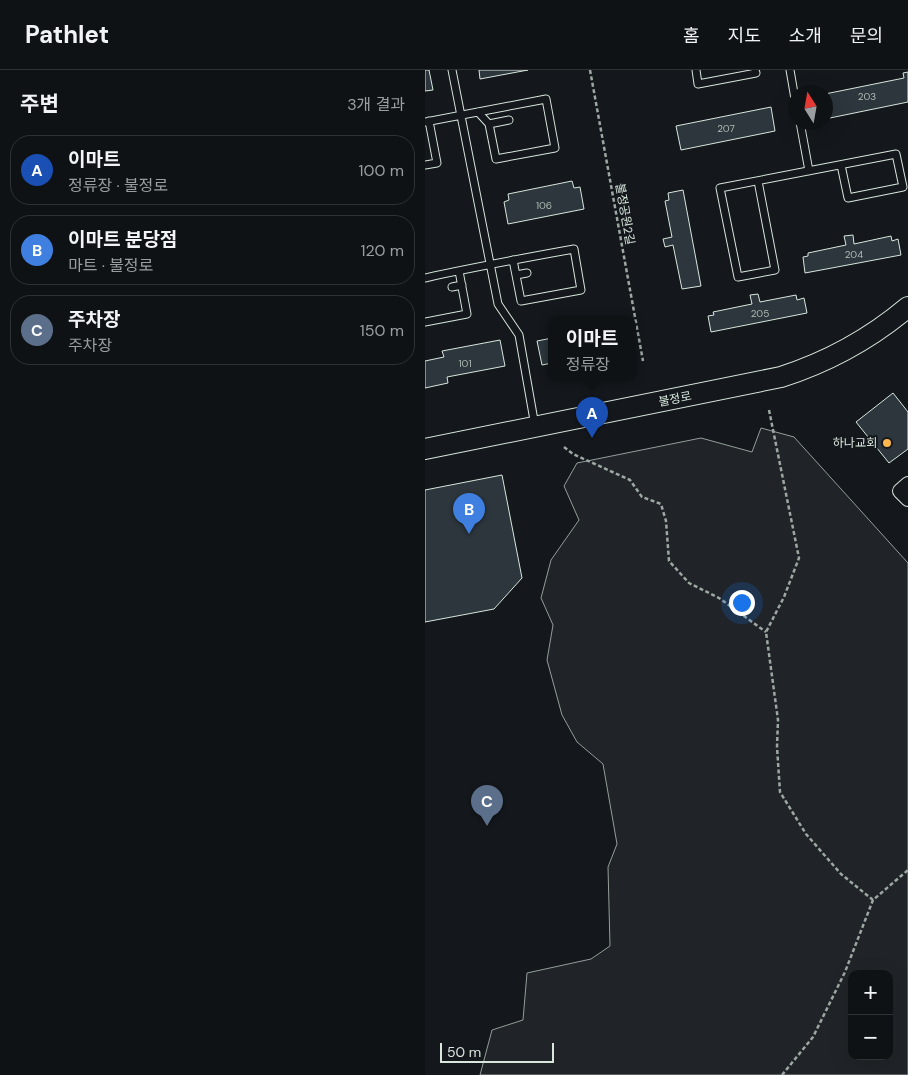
<!DOCTYPE html>
<html lang="ko">
<head>
<meta charset="utf-8">
<style>
	:root { --surface:#0f1215; --page:#181b1e; --text:#f1f3f6; --muted:#9b9ea0; --line:#2f3234; --accent:#ffb74d }
	body { margin:0; font-family:"DM Sans","Noto Sans KR",sans-serif; background:var(--page); color:var(--text) }
	.controls { position:absolute; right:15px; bottom:15px; display:grid; overflow:hidden; border-radius:10px; box-shadow:0 5px 20px #0002 }
	.controls button { width:45px; height:45px; display:grid; place-items:center; padding:0; border:0; border-bottom:1px solid var(--line); background:var(--surface); color:var(--text); font:25px sans-serif }
	.compass { position:absolute; left:363px; top:15px; width:45px; height:45px; border-radius:50%; background:var(--surface); box-shadow:0 5px 20px #0002; rotate:349deg }
	.scale { position:absolute; left:15px; bottom:12px; width:114px; box-sizing:border-box; padding-left:5px; border:2px solid #d8e6dc; border-top:0; font-size:14px; line-height:18px; white-space:nowrap; color:#d8e6dc; -webkit-text-stroke:4px #14181c; paint-order:stroke }
	.you { position:absolute; left:316px; top:532px; width:18px; height:18px; margin:-12px; border:4px solid #fff; border-radius:50%; background:#1a73e8; box-shadow:0 0 0 8px #1a73e833 }
	.badge { display:grid; place-items:center; width:32px; height:32px; border-radius:50%; background:var(--accent); color:#fff; font-size:16px; font-weight:700 }
	.pin { position:absolute; translate:-50% -41px; filter:drop-shadow(0 1px 2px #0008) }
	.pin::after { content:''; position:absolute; top:26px; width:18px; height:15px; background:inherit; clip-path:polygon(0 0,100% 0,50% 100%) }
	.popup { position:absolute; left:123px; top:246px; width:88px; height:65px; box-sizing:border-box; display:grid; place-content:center; border-radius:10px; background:var(--surface); filter:drop-shadow(0 1px 4px #0005); font-size:16px; white-space:nowrap; color:var(--muted) }
	.popup b { font-size:19px; color:var(--text) }
	.popup::after { content:''; position:absolute; left:50%; top:100%; margin-left:-10px; border:10px solid transparent; border-top-color:var(--surface) }
	.list { margin:0; padding:0; list-style:none }
	h2 { display:flex; justify-content:space-between; align-items:center; height:65px; margin:0; padding:0 20px; font-size:21px }
	h2 small { font-size:16px; font-weight:400; color:var(--muted) }
	.list li { display:grid; grid-template-columns:32px 1fr auto; gap:15px; align-items:center; box-sizing:border-box; height:70px; margin:0 10px 10px; padding:0 10px; border:1px solid var(--line); border-radius:20px }
	.list b { display:block; font-size:19px; white-space:nowrap }
	.list p { margin:0; font-size:16px; white-space:nowrap; color:var(--muted) }
	.list em { font-size:16px; font-style:normal; color:var(--muted) }
	.map { position:relative; flex:none; width:483px; height:1005px; overflow:hidden }
	header { display:flex; align-items:center; gap:30px; box-sizing:border-box; height:70px; padding:0 25px; background:var(--surface); border-bottom:1px solid var(--line) }
	header strong { font-size:24px }
	nav { display:flex; gap:28px; margin-inline-start:auto; font-size:18px }
	main { display:flex }
	aside { flex:1; background:var(--surface) }
	.map>svg:first-child { display:block }
	.green { fill:#202428; stroke:#939e99; fill-rule:evenodd }
	.building { fill:#2c363c; stroke:#d8e6dc }
	.lines { fill:none; stroke-linecap:round; stroke-linejoin:round }
	.lane-casing { stroke:#d8e6dc; stroke-width:9 }
	.street-casing { stroke:#d8e6dc; stroke-width:16 }
	.secondary-casing { stroke:#d8e6dc; stroke-width:22 }
	.path { stroke:#9da8a2; stroke-width:2.5; stroke-dasharray:4 2.5; stroke-linecap:butt }
	.lane { stroke:#14181c; stroke-width:7 }
	.street { stroke:#14181c; stroke-width:14 }
	.secondary { stroke:#14181c; stroke-width:20 }
	.poi-dot { fill:#ffb74d; stroke:#14181c; stroke-width:2 }
	.labels { text-anchor:middle; dominant-baseline:central; stroke-width:4; stroke-linejoin:round; paint-order:stroke }
	.number-label { font-size:10px; fill:#adbab4 }
	.street-label { font-size:12px; fill:#d8e6dc; stroke:#14181c }
	.poi-label { font-size:12px; fill:#d8e6dc; stroke:#14181c; text-anchor:end }
</style>
</head>
<body>
<header>
<strong>Pathlet</strong>
<nav><a>홈</a><a>지도</a><a>소개</a><a>문의</a></nav>
</header>
<main>
<aside>
<h2>주변<small>3개 결과</small></h2>
<ul class="list">
<li><span class="badge" style="background:#1a4fb4">A</span><div><b>이마트</b><p>정류장 · 불정로</p></div><em>100 m</em></li>
<li><span class="badge" style="background:#3f7fe0">B</span><div><b>이마트 분당점</b><p>마트 · 불정로</p></div><em>120 m</em></li>
<li><span class="badge" style="background:#5c6f8a">C</span><div><b>주차장</b><p>주차장</p></div><em>150 m</em></li>
</ul>
</aside>
<div class="map">
<svg width="483" height="1005" viewBox="0 0 483 1005">
	<rect width="100%" height="100%" fill="#14181c"/>
	<path class="green" d="M 336,358 L 369,367 L 483,493 L 483,1005 L 55,1005 L 67,960 L 98,950 L 102,903 L 166,889 L 185,876 L 183,797 L 192,774 L 178,694 L 152,672 L 137,645 L 122,590 L 128,555 L 116,528 L 126,490 L 154,450 L 139,416 L 152,393 L 276,368 L 327,382 ZM 427,904 L 464,904 L 464,986 L 427,986 Z"/>
	<path class="building" d="M 0,0 L 4,0 L 8,20 L 0,21 Z
		M 54,0 L 103,0 L 55,9 Z
		M 483,2 L 483,32 L 400,49 L 400,24 L 479,8 L 478,3 Z
		M 346,37 L 350,61 L 256,80 L 251,56 Z
		M 147,111 L 149,118 L 155,117 L 159,139 L 83,154 L 79,132 L 84,130 L 83,124 Z
		M 258,120 L 276,216 L 257,219 L 248,175 L 240,177 L 238,169 L 247,167 L 240,131 L 244,130 L 243,123 Z
		M 428,165 L 429,174 L 466,166 L 467,171 L 473,169 L 476,185 L 380,203 L 378,187 L 383,186 L 383,183 L 421,175 L 419,166 Z
		M 333,224 L 335,232 L 371,225 L 372,230 L 379,228 L 382,243 L 286,262 L 283,246 L 289,245 L 288,242 L 327,234 L 325,225 Z
		M 127,268 L 127,293 L 117,295 L 112,271 Z
		M 75,270 L 80,296 L 22,307 L 23,313 L 0,318 L 0,291 L 19,287 L 17,281 Z
		M 468,323 L 483,342 L 483,379 L 464,393 L 431,352 Z
		M 77,405 L 97,508 L 69,539 L 0,552 L 0,420 Z"/>
	<g class="lines">
		<g class="lane-casing">
			<path id="lane" d="M 27,0 L 73,234 L 94,265 L 110,356
				M 271,0 L 273,14 L 331,3 L 330,0
				M 365,0 L 370,29
				M 0,52 L 121,29 L 130,78 L 71,89 L 64,54 L 53,42
				M 375,52 L 384,101
				M 64,54 L 84,50
				M 0,95 L 12,93 L 4,51
				M 333,111 L 350,200 L 313,207 L 295,118 L 471,84 L 478,117 L 423,128 L 416,95
				M 91,205 L 102,203
				M 0,208 C 49,197 99,188 149,179 L 156,220 L 96,231 L 88,190
				M 27,217 L 37,215
				M 0,252 L 42,244 L 34,201"/>
		</g>
		<g class="street-casing">
			<path id="street" d="M 483,414 L 475,421 L 483,429"/>
		</g>
		<g class="secondary-casing">
			<path id="secondary" d="M 0,379 L 356,307 C 403,292 445,269 483,237"/>
		</g>
		<path class="path" d="M 165,0 L 218,291
			M 344,340 L 374,488 L 359,527 L 341,562 L 353,650 L 352,677 L 355,722 L 381,764 L 416,804 L 448,830
			M 139,377 L 148,384 L 205,410 L 217,427 L 236,434 L 241,451 L 244,491 L 264,513 L 294,528 L 341,562
			M 357,1005 L 388,967 L 420,902 L 448,830 L 483,800"/>
		<use href="#lane" class="lane"/>
		<use href="#street" class="street"/>
		<use href="#secondary" class="secondary"/>
	</g>
	<circle class="poi-dot" cx="462" cy="373" r="5"/>
	<g class="labels">
		<g class="number-label">
			<text x="442" y="26">203</text>
			<text x="301" y="58">207</text>
			<text x="119" y="135">106</text>
			<text x="429" y="184">204</text>
			<text x="335" y="243">205</text>
			<text x="40" y="293">101</text>
		</g>
		<g class="street-label">
			<text transform="translate(200 144) rotate(80)">불정공원2길</text>
			<text transform="translate(250 329) rotate(-11)">불정로</text>
		</g>
		<g class="poi-label">
			<text x="452" y="373">하나교회</text>
		</g>
	</g>
</svg>
<div class="controls">
<button>+</button>
<button>−</button>
</div>
<svg class="compass" viewBox="-18 -18 36 36"><path d="M0-13l5 13h-10z" fill="#e53935"/><path d="M0 13l5-13h-10z" fill="#9b9ea0"/></svg>
<div class="scale">50 m</div>
<div class="you"></div>
<div class="pin badge" style="left:167px;top:368px;background:#1a4fb4">A</div>
<div class="popup"><b>이마트</b>정류장</div>
<div class="pin badge" style="left:44px;top:464px;background:#3f7fe0">B</div>
<div class="pin badge" style="left:62px;top:756px;background:#5c6f8a">C</div>
</div>
</main>
</body>
</html>
